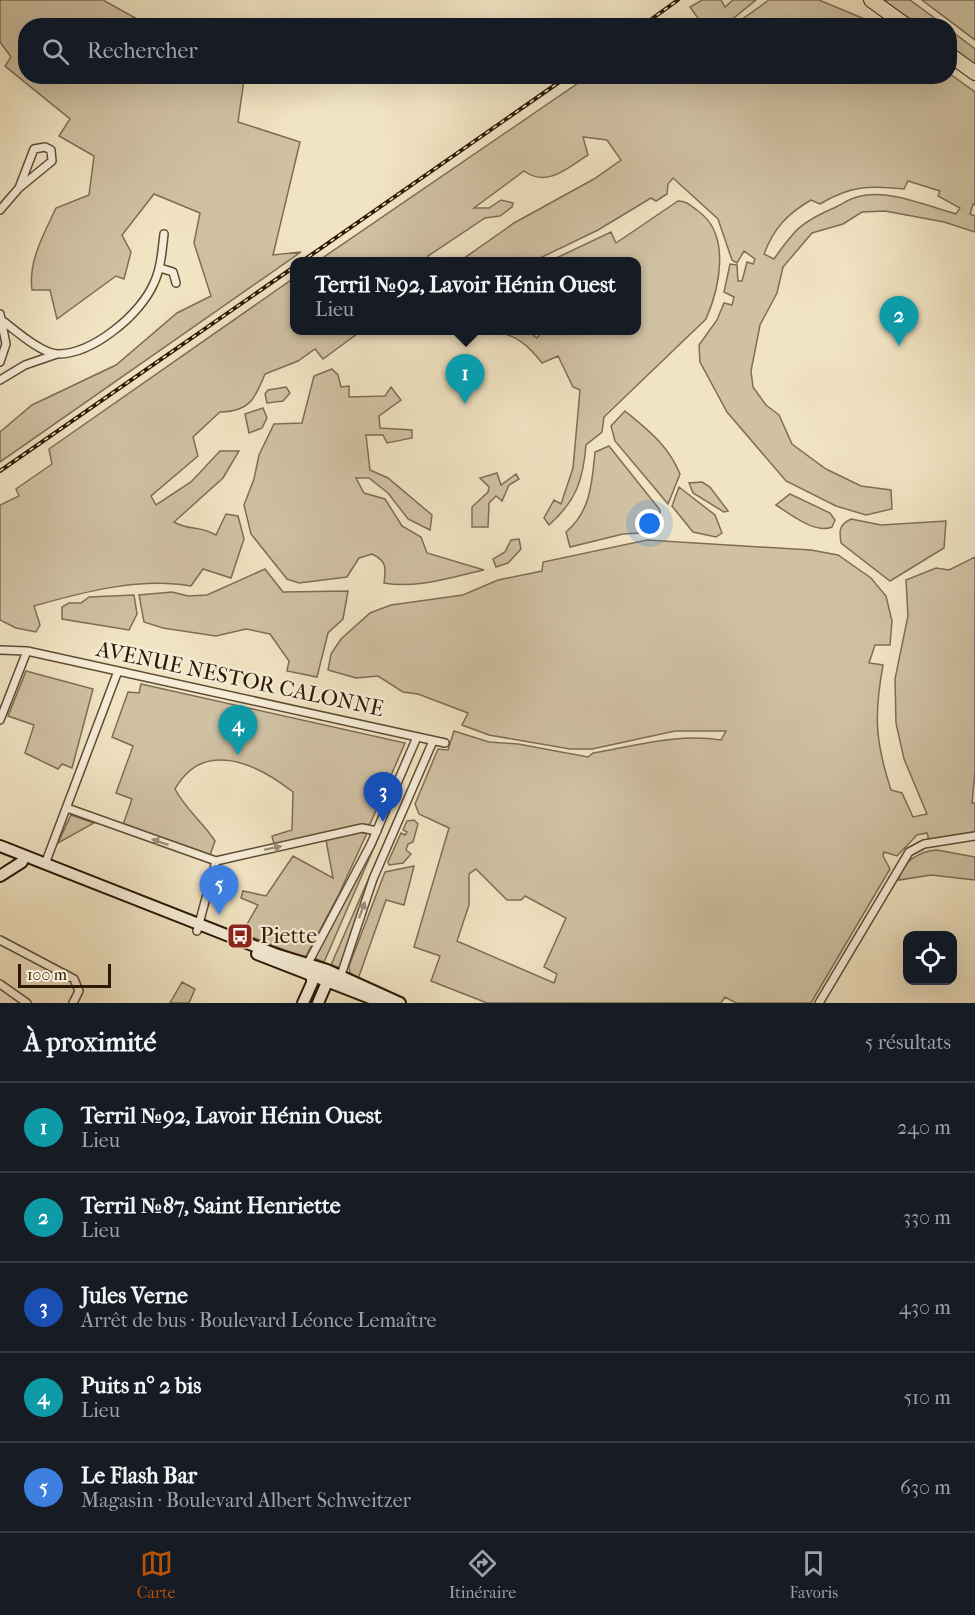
<!DOCTYPE html>
<html lang="fr">
<head>
<meta charset="utf-8">
<style>
	:root { --surface:#171b24; --page:#242831; --text:#f1f3f6; --muted:#9ea1a6; --line:#363941; --accent:#b45309 }
	body { margin:0; font-family:"IM FELL French Canon",serif; background:var(--page); color:var(--text) }
	.controls { position:absolute; right:18px; bottom:18px; display:grid; overflow:hidden; border-radius:12px; box-shadow:0 6px 24px #0002 }
	.controls button { width:54px; height:54px; display:grid; place-items:center; padding:0; border:0; border-bottom:2px solid var(--line); background:var(--surface); color:var(--text); font:30px sans-serif }
	.scale { position:absolute; left:18px; bottom:15px; width:93px; box-sizing:border-box; padding-left:6px; border:3px solid #2e1904; border-top:0; font-size:16px; line-height:21px; white-space:nowrap; color:#2e1904; -webkit-text-stroke:4px #f6edd8; paint-order:stroke }
	.you { position:absolute; left:650px; top:524px; width:21px; height:21px; margin:-15px; border:4px solid #fff; border-radius:50%; background:#1a73e8; box-shadow:0 0 0 9px #1a73e833 }
	.badge { display:grid; place-items:center; width:39px; height:39px; border-radius:50%; background:var(--accent); color:#fff; font-size:20px; font-weight:700 }
	.pin { position:absolute; translate:-50% -50px; filter:drop-shadow(0 2px 3px #0008) }
	.pin::after { content:''; position:absolute; top:32px; width:21px; height:18px; background:inherit; clip-path:polygon(0 0,100% 0,50% 100%) }
	.popup { position:absolute; left:290px; top:257px; width:351px; height:78px; box-sizing:border-box; display:grid; place-content:center; border-radius:12px; background:var(--surface); filter:drop-shadow(0 2px 4px #0005); font-size:20px; white-space:nowrap; color:var(--muted) }
	.popup b { font-size:22px; color:var(--text) }
	.popup::after { content:''; position:absolute; left:50%; top:100%; margin-left:-12px; border:12px solid transparent; border-top-color:var(--surface) }
	.list { margin:0; padding:0; list-style:none }
	h2 { display:flex; justify-content:space-between; align-items:center; height:78px; margin:0; padding:0 24px; font-size:26px }
	h2 small { font-size:20px; font-weight:400; color:var(--muted) }
	.list li { display:grid; grid-template-columns:39px 1fr auto; gap:18px; align-items:center; box-sizing:border-box; height:90px; padding:0 24px; border-top:2px solid var(--line) }
	.list b { display:block; font-size:22px; white-space:nowrap }
	.list p { margin:0; font-size:20px; white-space:nowrap; color:var(--muted) }
	.list em { font-size:20px; font-style:normal; color:var(--muted) }
	.icon { flex:none; width:33px; height:33px; fill:none; stroke:currentColor; stroke-width:2; stroke-linecap:round; stroke-linejoin:round }
	.map { position:relative; flex:none; width:975px; height:1003px; overflow:hidden }
	.search { position:absolute; background:var(--surface); box-shadow:0 6px 24px #0002; left:18px; right:18px; top:18px; height:66px; display:flex; align-items:center; gap:15px; box-sizing:border-box; padding:0 21px; border-radius:24px; color:var(--muted); font-size:22px }
	.sheet { height:528px; background:var(--surface) }
	nav { display:flex; justify-content:space-around; align-items:center; box-sizing:border-box; height:84px; border-top:2px solid var(--line); background:var(--surface); font-size:16px; color:var(--muted) }
	nav a { display:grid; justify-items:center; gap:3px }
	nav .on { color:var(--accent) }
	.map>svg:first-child { display:block }
	.green { fill:#d0c1a3; stroke:#7f6d54; stroke-width:1.5; fill-rule:evenodd }
	.lines { fill:none; stroke-linecap:round; stroke-linejoin:round }
	.street-casing { stroke:#5f4c34; stroke-width:10 }
	.secondary-casing { stroke:#2e1904; stroke-width:14 }
	.highway-casing { stroke:#2e1904; stroke-width:16 }
	.street { stroke:#f6edd8; stroke-width:7 }
	.secondary { stroke:#f6edd8; stroke-width:10 }
	.highway { stroke:#f1e4c3; stroke-width:14 }
	.rail-casing { stroke:#2e1904; stroke-width:4 }
	.rail { stroke:#f6edd8; stroke-width:1.5; stroke-dasharray:4.5; stroke-linecap:butt }
	.oneway { fill:#9c8e79 }
	.labels { text-anchor:middle; dominant-baseline:central; stroke-width:4.5; stroke-linejoin:round; paint-order:stroke }
	.street-label { font-size:22px; fill:#2e1904; stroke:#f6edd8 }
	.poi-label { font-size:22px; fill:#2e1904; stroke:#f6edd8; text-anchor:start }
</style>
</head>
<body>
<div class="map">
<svg width="975" height="1003" viewBox="0 0 975 1003">
	<rect width="100%" height="100%" fill="#f1e4c3"/>
	<filter id="stains"><feTurbulence type="fractalNoise" baseFrequency=".00333" numOctaves="4"/><feColorMatrix values="0 0 0 0 .2 0 0 0 0 .09 0 0 0 0 .02 0 0 0 .5 -.17"/></filter>
	<radialGradient id="worn" r=".72"><stop offset=".6" stop-color="#630" stop-opacity="0"/><stop offset="1" stop-color="#630" stop-opacity=".3"/></radialGradient>
	<path class="green" d="M 0,0 L 103,0 L 148,25 L 26,26 L 26,76 L 238,76 L 244,80 L 238,122 L 300,142 L 273,255 L 301,252 L 0,462 L 0,432 L 32,405 L 116,365 L 177,313 L 211,296 L 194,243 L 200,213 L 154,194 L 122,235 L 131,252 L 124,279 L 116,276 L 57,319 L 50,290 L 32,290 C 28,261 44,234 56,208 L 89,195 L 94,156 L 59,136 L 70,119 L 5,66 L 11,57 L 0,42 Z
		M 702,0 L 721,0 L 725,7 L 733,0 L 756,0 L 725,25 L 695,25 L 700,21 L 690,7 Z
		M 769,0 L 819,0 L 879,25 L 734,25 Z
		M 879,0 L 910,0 L 944,25 L 915,25 Z
		M 922,0 L 975,0 L 975,40 Z
		M 950,30 L 975,49 L 975,68 L 950,50 Z
		M 950,74 L 975,92 L 975,205 L 973,204 L 970,214 L 975,216 L 975,232 L 944,222 L 885,211 L 862,212 L 843,224 L 812,233 L 783,267 L 777,293 L 760,325 L 751,371 L 753,387 L 766,405 L 779,415 L 792,444 L 826,469 L 861,486 L 891,490 L 892,509 L 866,515 L 836,506 L 786,481 L 727,412 L 700,362 L 699,345 L 717,320 L 724,303 L 732,305 L 734,297 L 724,292 L 730,264 L 737,265 L 738,281 L 742,281 L 747,262 L 753,264 L 755,259 L 744,251 L 737,263 L 732,260 L 718,219 L 673,178 L 668,184 L 667,194 L 656,201 L 651,198 L 598,230 L 538,259 L 532,262 L 460,261 L 514,223 L 594,179 L 621,160 L 607,140 L 583,137 L 588,155 C 567,168 547,188 524,171 L 474,208 L 489,208 L 501,200 L 513,203 L 512,207 L 500,216 L 485,218 L 428,256 L 430,261 L 318,261 L 587,77 L 950,76 ZM 908,181 L 940,191 L 938,196 L 960,208 L 956,214 C 926,206 888,188 857,197 C 849,199 842,204 836,207 C 801,222 795,229 774,259 L 764,254 C 774,228 787,214 811,200 L 820,204 C 850,186 869,185 904,189 Z
		M 678,201 C 687,201 691,206 698,211 C 731,234 720,287 706,319 L 604,417 L 602,432 L 586,445 C 583,481 576,501 549,525 L 544,518 L 554,500 L 561,504 L 573,468 L 580,390 L 573,387 L 558,356 L 542,363 C 529,346 516,335 495,331 L 528,331 L 537,338 L 543,331 L 636,330 L 636,262 L 550,261 L 611,232 L 616,243 Z
		M 294,278 L 294,330 L 361,331 L 323,359 L 315,349 L 298,361 L 265,374 C 255,399 249,412 220,412 L 193,437 L 198,456 L 151,496 L 156,505 L 191,482 L 220,451 L 239,451 L 223,478 L 174,522 C 190,531 198,525 216,535 L 226,514 L 238,516 L 244,539 L 231,578 L 203,569 L 191,586 C 140,577 83,592 34,606 L 40,625 L 36,632 L 16,628 L 0,620 L 0,505 L 19,496 L 16,489 L 52,464 L 49,449 Z
		M 332,369 L 338,375 L 341,387 L 349,386 L 349,397 L 385,396 L 391,387 L 401,400 L 379,416 L 380,428 L 412,430 L 412,438 L 387,443 L 383,435 L 366,435 L 370,470 L 388,478 L 432,515 L 430,530 L 408,519 L 388,493 L 369,478 L 356,478 L 364,493 L 385,499 L 402,526 L 421,537 L 427,553 L 484,570 C 452,577 417,589 384,583 C 386,568 387,561 372,554 L 359,558 L 347,577 L 299,583 L 287,579 L 251,534 L 244,505 L 254,479 L 259,455 L 274,424 L 302,423 L 314,376 Z
		M 286,387 L 290,393 L 283,401 L 267,403 L 265,394 L 268,390 Z
		M 263,408 L 267,418 L 262,428 L 249,433 L 245,414 Z
		M 625,411 C 648,430 668,445 680,474 L 668,504 L 615,441 L 611,426 Z
		M 609,446 L 660,510 L 660,532 L 623,534 L 570,547 L 566,532 C 591,511 592,482 595,452 Z
		M 497,473 L 501,485 L 516,474 L 519,479 L 509,485 L 502,501 L 496,496 L 489,503 L 488,527 L 472,527 L 472,507 L 488,492 L 489,487 L 480,478 Z
		M 702,482 L 710,487 L 728,511 L 724,512 L 693,493 L 689,483 Z
		M 679,487 L 715,515 L 722,533 L 716,537 L 693,532 L 672,506 Z
		M 790,494 L 830,513 L 835,520 L 832,527 C 815,534 790,514 776,505 Z
		M 851,519 L 881,525 L 946,521 L 944,548 L 890,581 L 841,543 C 839,530 839,525 851,519 Z
		M 519,539 L 521,549 L 508,563 L 496,567 L 493,559 L 505,552 L 511,540 Z
		M 647,540 L 811,550 L 838,555 L 871,578 L 886,596 L 892,621 L 890,645 L 875,645 L 869,663 L 883,665 C 874,715 875,741 891,790 L 902,793 L 913,817 L 927,814 L 904,759 L 896,723 L 895,679 L 908,616 L 906,580 L 936,568 L 949,570 L 975,557 L 975,772 L 972,803 L 975,803 L 975,834 L 929,841 L 927,833 L 917,835 L 897,856 L 884,852 L 883,856 L 890,869 L 811,1003 L 736,1003 L 725,997 L 721,1003 L 487,1003 L 431,981 L 440,956 L 414,947 L 449,828 L 419,814 L 415,804 L 438,749 L 448,750 L 454,731 L 489,742 L 518,744 L 588,757 L 593,753 C 634,746 679,733 721,740 L 726,731 L 675,731 L 592,749 L 570,749 L 489,735 L 462,725 L 468,713 L 418,694 L 403,692 L 378,676 L 356,678 L 328,670 L 331,654 L 341,639 L 370,613 L 391,605 L 463,595 L 498,580 L 542,571 L 543,562 ZM 476,869 L 507,900 L 521,900 L 525,896 L 566,918 L 544,967 L 557,974 L 554,983 L 457,941 L 469,905 L 469,874 Z
		M 265,569 L 283,592 L 348,591 L 343,619 L 328,633 L 317,677 L 287,671 L 289,661 L 270,634 L 246,629 L 216,636 L 163,628 L 144,622 L 139,595 L 172,592 L 188,596 L 207,595 Z
		M 134,595 L 137,614 L 129,630 L 62,619 L 62,607 L 69,603 L 81,603 L 89,597 Z
		M 26,671 L 93,689 L 72,768 L 62,764 L 58,769 L 25,753 L 34,725 L 8,716 Z
		M 141,684 L 405,743 L 370,824 L 274,844 L 272,836 L 292,830 L 293,792 C 257,764 204,738 175,789 C 186,810 203,822 215,841 L 210,855 L 123,825 L 132,799 L 116,793 L 133,746 L 112,737 L 128,692 L 139,693 Z
		M 399,809 L 401,810 L 340,968 L 331,965 Z
		M 71,815 L 94,823 L 58,843 Z
		M 407,821 L 414,820 L 418,824 L 413,842 L 408,844 L 406,850 L 411,854 L 403,863 L 389,865 L 388,862 L 401,833 L 405,835 L 407,832 L 403,830 Z
		M 380,826 L 383,827 L 324,962 L 314,958 Z
		M 362,829 L 363,833 L 367,833 L 339,894 L 306,956 L 302,957 L 242,933 L 258,905 L 241,898 L 243,891 L 266,896 L 293,856 L 333,878 L 326,840 Z
		M 937,850 L 975,857 L 975,880 L 931,875 L 899,880 C 899,862 921,851 937,850 Z
		M 414,866 L 404,905 L 386,900 L 358,979 L 350,973 L 349,966 L 385,872 Z
		M 182,982 L 195,989 L 189,1003 L 170,1003 Z"/>
	<g class="lines">
		<g class="street-casing">
			<path id="street" d="M 0,210 L 19,188 L 52,161 L 51,150 L 45,147 L 34,149 L 19,188
				M 160,268 L 173,272 L 176,283
				M 0,314 L 6,344 L 0,362
				M 3,321 C 16,331 42,354 58,354 C 93,354 141,314 154,283 C 161,268 162,251 164,234
				M 0,380 L 25,365 L 57,354
				M 0,650 L 27,651 L 445,743
				M 0,720 L 27,651
				M 67,808 L 216,861 L 362,828 L 377,831
				M 45,864 L 118,671
				M 197,931 L 216,861
				M 0,940 L 74,979 L 79,991 L 73,1003
				M 308,963 L 371,844 L 417,737
				M 341,975 L 373,879 L 433,741
				M 0,984 L 27,1003
				M 819,1003 L 909,852 L 924,844 L 975,836"/>
		</g>
		<g class="secondary-casing">
			<path id="secondary" d="M 0,846 L 275,954 L 327,970 L 400,1003
				M 0,876 L 22,862
				M 257,954 L 383,1003
				M 303,1003 L 312,983 L 312,972
				M 318,1003 L 327,982 L 327,975"/>
		</g>
		<g class="highway-casing">
			<path id="highway" d="M 871,0 L 907,26
				M 950,55 L 975,73"/>
		</g>
		<use href="#street" class="street"/>
		<use href="#secondary" class="secondary"/>
		<use href="#highway" class="highway"/>
		<g class="rail-casing">
			<path id="rail" d="M 642,26 L 678,0
				M 301,262 L 568,76
				M 0,471 L 294,267"/>
		</g>
		<use href="#rail" class="rail"/>
	</g>
	<defs><path id="oneway-solid" d="M-6-.8H1V-3.2L6.5 0L1 3.2V.8H-6Z" transform="scale(1.5)"/></defs>
	<g class="oneway">
		<use href="#oneway-solid" transform="translate(160 842) rotate(-161)"/>
		<use href="#oneway-solid" transform="translate(273 848) rotate(-12)"/>
		<use href="#oneway-solid" transform="translate(362 910) rotate(-70)"/>
	</g>
	<defs>
		<g id="bus-square" transform="scale(1.35)"><rect x="-9" y="-9" width="18" height="18" rx="4" fill="#8f2418" stroke="#f6edd8"/><path d="M-5-6H5V4H4V6H2V4H-2V6H-4V4H-5ZM-3.5-4V0h7V-4ZM-3.5 1.2v1.5H-2V1.2ZM2 1.2v1.5H3.5V1.2Z" fill="#fff"/></g>
	</defs>
	<g fill-rule="evenodd">
		<use href="#bus-square" x="240" y="936"/>
	</g>
	<g class="labels">
		<g class="street-label">
			<text transform="translate(240 679) rotate(12)">AVENUE NESTOR CALONNE</text>
		</g>
		<g class="poi-label">
			<text x="260" y="936">Piette</text>
		</g>
	</g>
	<rect width="100%" height="100%" filter="url(#stains)"/>
	<rect width="100%" height="100%" fill="url(#worn)"/>
</svg>
<div class="controls">
<button><svg class="icon" aria-label="locate" viewBox="0 0 24 24"><circle cx="12" cy="12" r="6"/><path d="M12 2v4M12 18v4M2 12h4M18 12h4"/></svg></button>
</div>
<div class="scale">100 m</div>
<div class="you"></div>
<div class="pin badge" style="left:465px;top:404px;background:#0f9aa8">1</div>
<div class="popup"><b>Terril №92, Lavoir Hénin Ouest</b>Lieu</div>
<div class="pin badge" style="left:899px;top:346px;background:#0f9aa8">2</div>
<div class="pin badge" style="left:383px;top:822px;background:#1a4fb4">3</div>
<div class="pin badge" style="left:238px;top:755px;background:#0f9aa8">4</div>
<div class="pin badge" style="left:219px;top:915px;background:#3f7fe0">5</div>
<div class="search"><svg class="icon" aria-label="search" viewBox="0 0 24 24"><circle cx="10" cy="10" r="6"/><path d="M15 15l6 6"/></svg>Rechercher</div>
</div>
<section class="sheet">
<h2>À proximité<small>5 résultats</small></h2>
<ul class="list">
<li><span class="badge" style="background:#0f9aa8">1</span><div><b>Terril №92, Lavoir Hénin Ouest</b><p>Lieu</p></div><em>240 m</em></li>
<li><span class="badge" style="background:#0f9aa8">2</span><div><b>Terril №87, Saint Henriette</b><p>Lieu</p></div><em>330 m</em></li>
<li><span class="badge" style="background:#1a4fb4">3</span><div><b>Jules Verne</b><p>Arrêt de bus · Boulevard Léonce Lemaître</p></div><em>430 m</em></li>
<li><span class="badge" style="background:#0f9aa8">4</span><div><b>Puits n° 2 bis</b><p>Lieu</p></div><em>510 m</em></li>
<li><span class="badge" style="background:#3f7fe0">5</span><div><b>Le Flash Bar</b><p>Magasin · Boulevard Albert Schweitzer</p></div><em>630 m</em></li>
</ul>
</section>
<nav>
<a class="on"><svg class="icon" aria-label="map" viewBox="0 0 24 24"><path d="M3 6l6-2 6 2 6-2v14l-6 2-6-2-6 2zM9 4v14M15 6v14"/></svg>Carte</a>
<a><svg class="icon" aria-label="directions" viewBox="0 0 24 24"><path d="M12 3l9 9-9 9-9-9zM9 14v-3h6M13 9l2 2-2 2"/></svg>Itinéraire</a>
<a><svg class="icon" aria-label="saved" viewBox="0 0 24 24"><path d="M7 4h10v16l-5-4-5 4z"/></svg>Favoris</a>
</nav>
</body>
</html>
